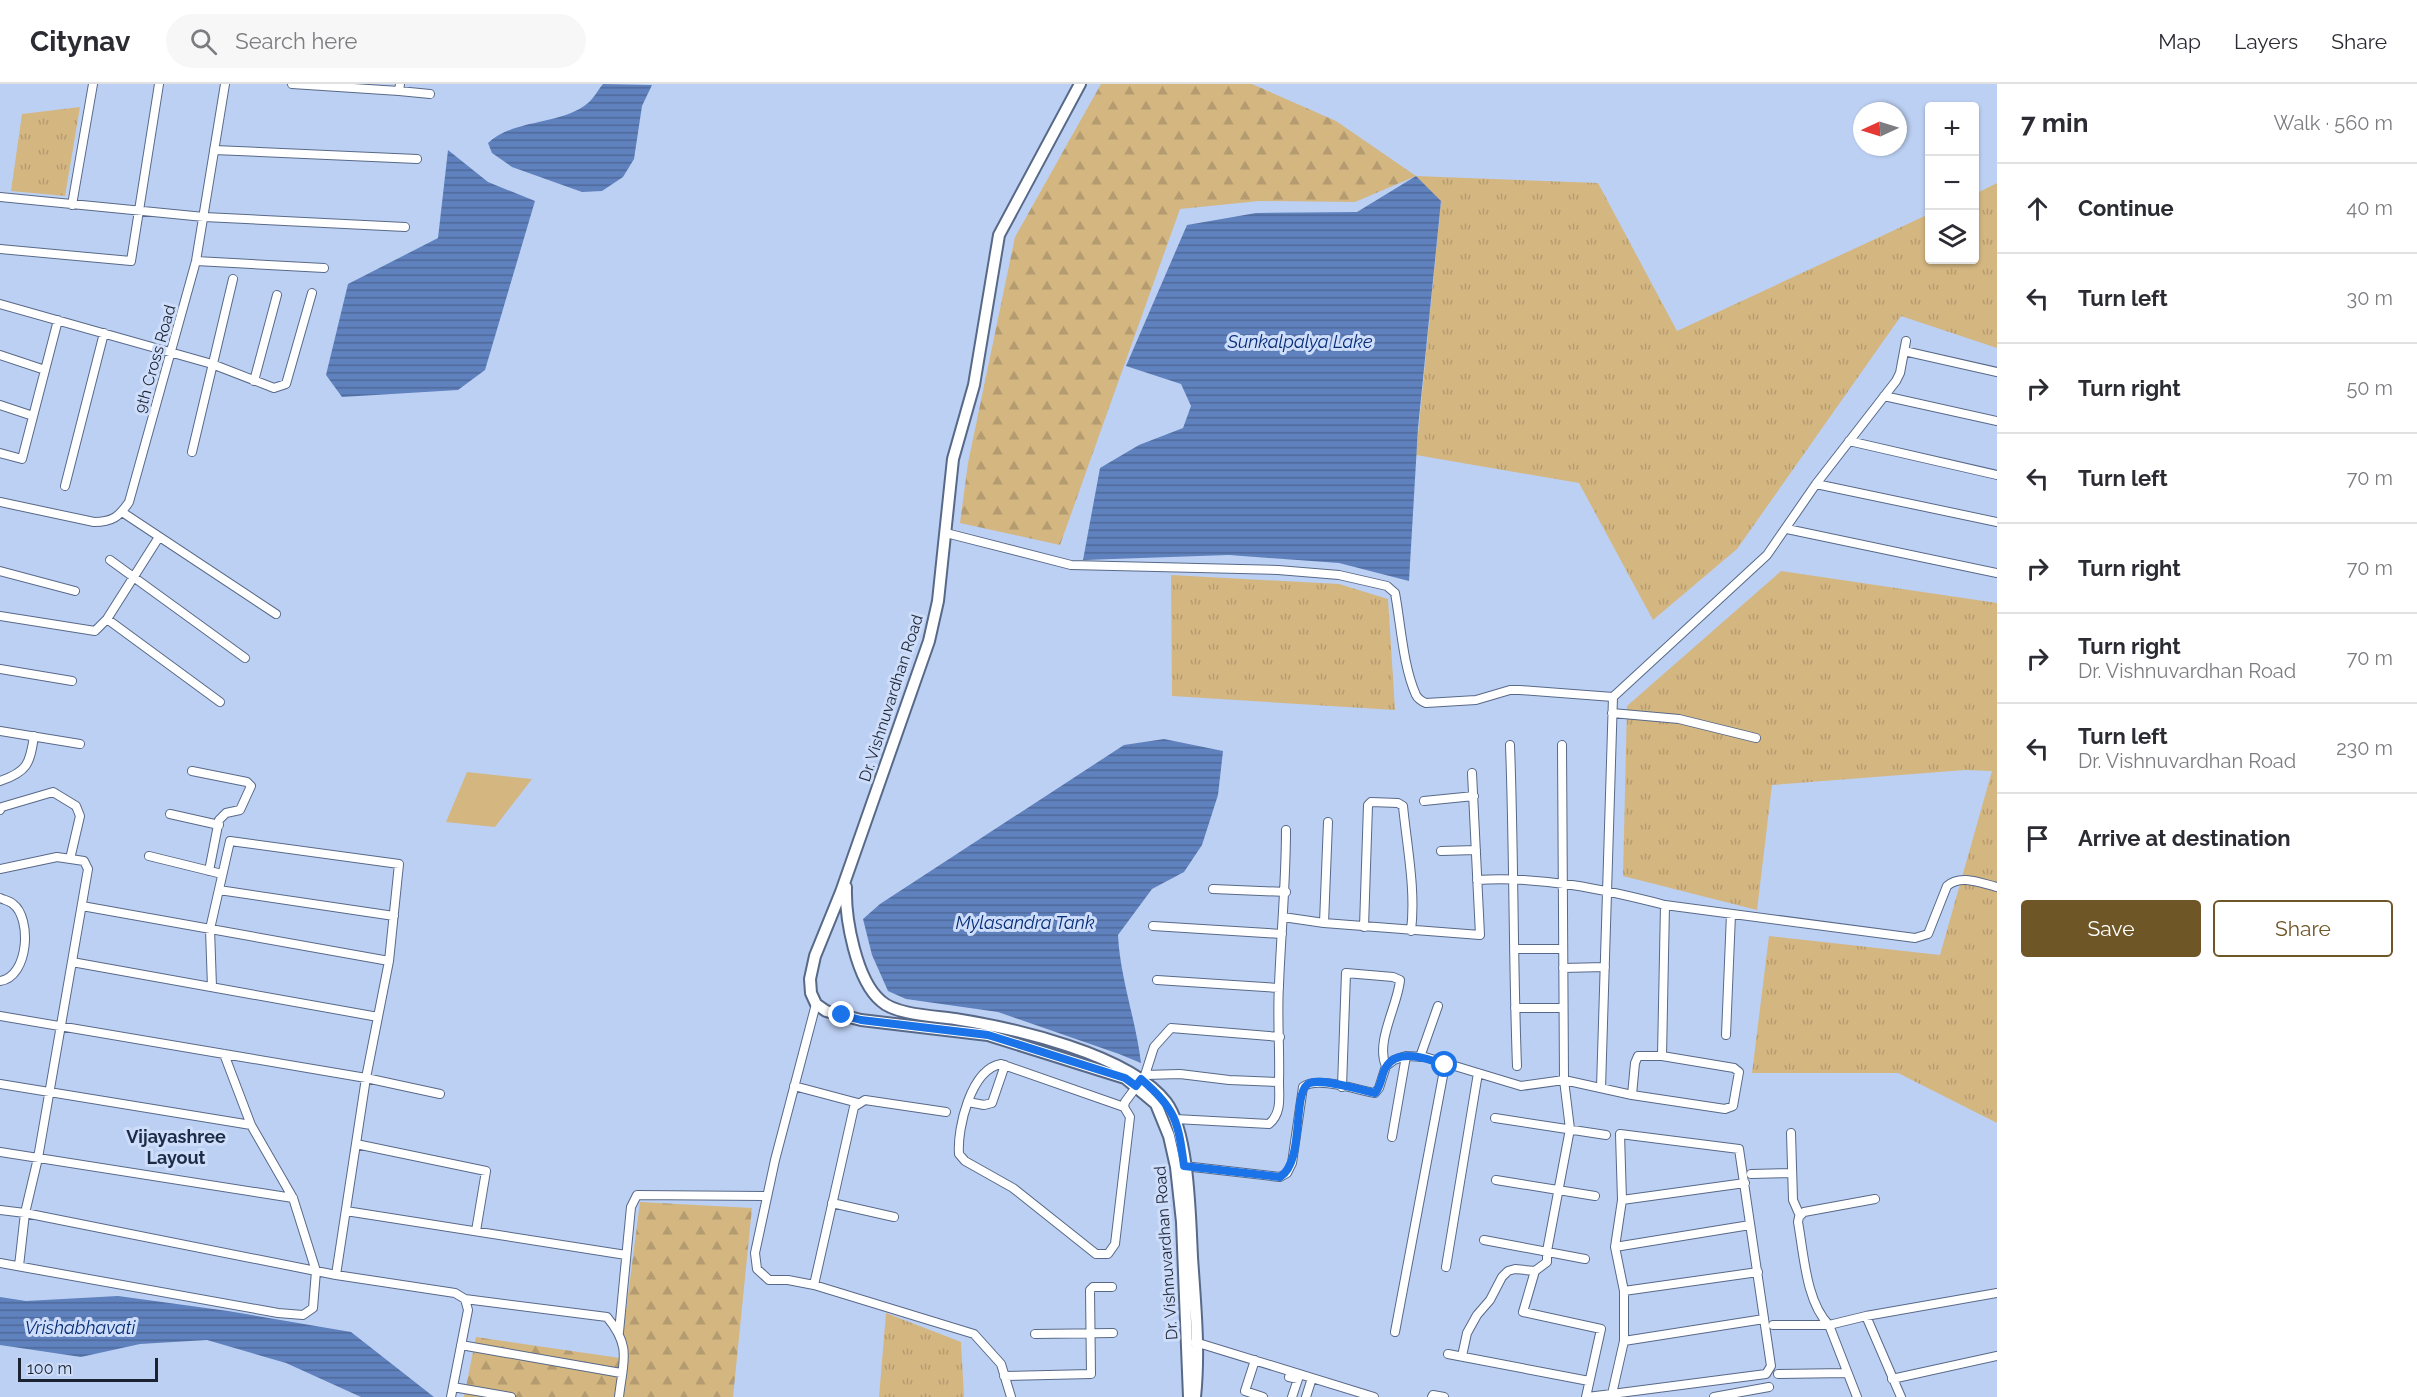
<!DOCTYPE html>
<html lang="en">
<head>
<meta charset="utf-8">
<style>
	:root { --surface:#fff; --page:#f7f7f7; --text:#2b2b33; --muted:#7c7c81; --line:#e1e1e2; --accent:#6f5627 }
	body { margin:0; font-family:Raleway,sans-serif; background:var(--page); color:var(--text) }
	.controls { position:absolute; right:18px; top:18px; display:grid; overflow:hidden; border-radius:6px; box-shadow:0 2px 4px #0004 }
	.controls button { width:54px; height:54px; display:grid; place-items:center; padding:0; border:0; border-bottom:2px solid var(--line); background:var(--surface); color:var(--text); font:30px sans-serif }
	.compass { position:absolute; left:1853px; top:18px; width:54px; height:54px; border-radius:50%; background:var(--surface); box-shadow:0 2px 4px #0004; rotate:266deg }
	.scale { position:absolute; left:18px; bottom:15px; width:140px; box-sizing:border-box; padding-left:6px; border:3px solid #1c2330; border-top:0; font-size:16px; line-height:21px; white-space:nowrap; color:#1c2330; -webkit-text-stroke:4px #cdddfa; paint-order:stroke }
	.stop { position:absolute; width:18px; height:18px; margin:-14px; border:4px solid #1a73e8; border-radius:50%; background:#fff }
	.stop.end { background:#1a73e8; border-color:#fff; box-shadow:0 2px 6px #0008 }
	.list { margin:0; padding:0; list-style:none }
	h2 { display:flex; justify-content:space-between; align-items:center; height:78px; margin:0; padding:0 24px; font-size:26px }
	h2 small { font-size:20px; font-weight:400; color:var(--muted) }
	.list li { display:grid; grid-template-columns:39px 1fr auto; gap:18px; align-items:center; box-sizing:border-box; height:90px; padding:0 24px; border-top:2px solid var(--line) }
	.list b { display:block; font-size:22px; white-space:nowrap }
	.list p { margin:0; font-size:20px; white-space:nowrap; color:var(--muted) }
	.list em { font-size:20px; font-style:normal; color:var(--muted) }
	.actions { display:flex; gap:12px; padding:18px 24px }
	.actions a { flex:1; padding:14px 0; border:2px solid var(--accent); border-radius:6px; text-align:center; font-size:21px; color:var(--accent) }
	.actions .main { background:var(--accent); color:#fff }
	.icon { flex:none; width:33px; height:33px; fill:none; stroke:currentColor; stroke-width:2; stroke-linecap:round; stroke-linejoin:round }
	.map { position:relative; flex:none; width:1997px; height:1313px; overflow:hidden }
	header { display:flex; align-items:center; gap:36px; box-sizing:border-box; height:84px; padding:0 30px; background:var(--surface); border-bottom:2px solid var(--line) }
	header strong { font-size:28px }
	nav { display:flex; gap:33px; margin-inline-start:auto; font-size:21px }
	.search { width:420px; height:54px; background:var(--page); display:flex; align-items:center; gap:15px; box-sizing:border-box; padding:0 21px; border-radius:33px; color:var(--muted); font-size:22px }
	main { display:flex }
	aside { flex:1; background:var(--surface) }
	.map>svg:first-child { display:block }
	.grass { fill:url(#grass-tufts) }
	.forest { fill:url(#forest-firs) }
	.green { fill:#d4b681 }
	.water { fill:url(#water-rules) }
	.lines { fill:none; stroke-linecap:round; stroke-linejoin:round }
	.street-casing { stroke:#586988; stroke-width:10 }
	.secondary-casing { stroke:#586988; stroke-width:14 }
	.street { stroke:#fff; stroke-width:8 }
	.secondary { stroke:#fff; stroke-width:10 }
	.route { stroke:#1a73e8; stroke-width:8 }
	.labels { text-anchor:middle; dominant-baseline:central; stroke-width:6; stroke-linejoin:round; paint-order:stroke }
	.street-label { font-size:16px; fill:#1c2330; stroke:#cdddfa }
	.water-label { font-size:18px; font-style:italic; fill:#062c74; stroke:#cdddfa }
	.neighbourhood-label { font-size:18px; font-weight:bold; fill:#1c2b46; stroke:#cdddfa }
</style>
</head>
<body>
<header>
<strong>Citynav</strong>
<div class="search"><svg class="icon" aria-label="search" viewBox="0 0 24 24"><circle cx="10" cy="10" r="6"/><path d="M15 15l6 6"/></svg>Search here</div>
<nav><a>Map</a><a>Layers</a><a>Share</a></nav>
</header>
<main>
<div class="map">
<svg width="1997" height="1313" viewBox="0 0 1997 1313">
	<defs>
		<pattern id="grass-tufts" width="24" height="20" patternUnits="userSpaceOnUse" patternTransform="scale(1.5)"><rect width="24" height="20" fill="#d4b681"/><path d="M3 7l-1-3M5 7V3M7 7l1-3M15 17l-1-3M17 17v-4M19 17l1-3" fill="none" stroke="#b59c70"/></pattern>
		<pattern id="forest-firs" width="22" height="20" patternUnits="userSpaceOnUse" patternTransform="scale(1.5)"><rect width="22" height="20" fill="#d4b681"/><path d="M5 1l3.5 6h-7zM16 11l3.5 6h-7z" fill="#b59c70"/></pattern>
		<pattern id="water-rules" width="6" height="5" patternUnits="userSpaceOnUse" patternTransform="scale(1.5)"><rect width="6" height="5" fill="#5f81bd"/><path d="M0 2.5h6" fill="none" stroke="#4e699a"/></pattern>
	</defs>
	<rect width="100%" height="100%" fill="#bcd0f3"/>
	<path class="grass" d="M 80,23 L 65,112 L 11,107 L 22,30 Z
		M 1416,92 L 1598,99 L 1677,247 L 1929,130 L 1930,176 L 1974,176 L 1975,110 L 1997,99 L 1997,264 L 1901,232 L 1737,465 L 1653,536 L 1579,399 L 1416,371 L 1441,118 Z
		M 1781,487 L 1997,519 L 1997,1039 L 1898,989 L 1752,989 L 1769,852 L 1940,871 L 1992,687 L 1965,686 L 1772,701 L 1757,826 L 1623,792 L 1627,622 Z
		M 1171,491 L 1339,500 L 1388,515 L 1395,626 L 1172,612 Z
		M 886,1229 L 961,1258 L 964,1313 L 879,1313 Z"/>
	<path class="forest" d="M 1101,0 L 1252,0 L 1336,37 L 1416,92 L 1355,118 L 1259,117 L 1180,125 L 1060,461 L 960,439 L 968,379 L 1015,153 Z
		M 640,1118 L 752,1124 L 733,1313 L 464,1313 L 476,1253 L 620,1274 Z"/>
	<path class="green" d="M 467,688 L 532,695 L 495,743 L 446,738 Z"/>
	<path class="water" d="M 603,0 L 652,1 L 642,22 L 634,75 L 623,93 L 602,107 L 582,108 L 512,83 L 492,69 L 488,59 C 515,34 560,42 588,19 C 594,14 598,6 603,0 Z
		M 448,66 L 488,98 L 535,117 L 485,286 L 458,306 L 342,313 L 326,291 L 348,200 L 438,154 Z
		M 1416,92 L 1441,117 L 1418,344 L 1409,497 L 1339,479 L 1229,471 L 1083,476 L 1100,384 L 1139,361 L 1183,344 L 1191,322 L 1181,300 L 1126,282 L 1187,141 L 1256,129 L 1357,128 Z
		M 1164,655 L 1223,667 L 1218,711 L 1202,761 L 1184,788 L 1152,805 L 1118,851 C 1120,894 1136,936 1141,979 L 1119,970 L 998,928 L 906,915 L 888,907 L 872,871 L 863,835 L 880,820 L 1124,661 Z
		M 118,1212 L 228,1227 L 351,1248 L 434,1313 L 361,1313 L 286,1279 L 207,1256 L 140,1260 L 81,1273 L 0,1261 L 0,1213 L 26,1217 Z"/>
	<g class="lines">
		<g class="street-casing">
			<path id="street" d="M 292,0 L 399,7 L 400,0
				M 399,7 L 430,10
				M 214,66 L 417,75
				M 0,113 L 204,133 L 405,143
				M 72,121 L 93,0
				M 0,165 L 131,177 L 159,0
				M 196,177 L 324,184
				M 0,220 L 212,280 L 274,304 L 286,300 L 312,209
				M 1904,267 L 1997,288
				M 0,271 L 45,286
				M 254,297 L 277,211
				M 1884,312 L 1997,337
				M 0,321 L 33,332
				M 1849,357 L 1997,391
				M 192,368 L 233,195
				M 0,369 L 22,375 L 58,236
				M 1816,400 L 1997,438
				M 65,402 L 104,249
				M 0,418 L 94,438 C 112,438 119,433 129,418 L 196,177 L 225,0
				M 122,428 L 276,530
				M 1787,445 L 1997,489
				M 946,449 L 1071,481 L 1278,486 L 1339,491 L 1387,502 L 1395,509 C 1401,541 1403,582 1416,611 C 1418,615 1421,617 1426,619 L 1476,616 L 1510,606 L 1520,606 L 1613,613
				M 110,476 L 245,574
				M 0,487 L 75,507
				M 0,532 L 95,547 L 107,535 L 159,453
				M 107,535 L 220,618
				M 0,585 L 72,597
				M 1612,629 L 1679,635 L 1756,654
				M 0,647 L 80,660
				M 1510,661 C 1514,768 1513,875 1517,982
				M 1562,661 L 1564,996 L 1570,1045 L 1547,1167 L 1547,1178 L 1535,1187 L 1523,1228 L 1601,1245 L 1586,1313
				M 192,687 L 247,698 L 251,702 L 240,726 L 226,729 L 219,736 L 209,787
				M 0,697 C 27,688 30,680 34,652
				M 1424,717 L 1474,712
				M 0,726 L 2,723 L 53,708 L 76,722 L 80,732 L 70,775
				M 170,730 L 219,741
				M 1441,767 L 1476,766
				M 149,772 L 222,790
				M 0,785 L 57,773 L 84,777 L 88,785 L 38,1074 L 25,1129 L 19,1182
				M 1477,796 C 1542,792 1603,805 1665,821 L 1662,972 L 1638,972 L 1635,979 L 1632,1011
				M 1213,805 L 1286,808
				M 219,806 L 394,832
				M 0,814 C 4,816 10,817 13,820 C 32,834 29,893 0,897
				M 1665,821 L 1915,854 L 1928,850 L 1947,802 C 1961,790 1980,799 1997,803
				M 82,822 L 389,877
				M 1283,833 L 1324,839 L 1480,851 L 1472,689
				M 1324,839 L 1328,738
				M 1153,842 L 1282,850
				M 1364,843 L 1368,721 L 1371,718 L 1398,719 L 1403,722 C 1407,763 1416,806 1411,847
				M 1514,865 L 1562,865
				M 72,878 L 378,933
				M 1563,884 L 1605,883
				M 1157,896 L 1279,904
				M 212,903 L 210,845 L 230,757 L 399,780 L 389,877 L 366,994 L 336,1191
				M 816,920 L 775,1076 L 755,1169 L 757,1185 L 769,1196 L 788,1196 L 814,1201 L 974,1250 L 1001,1280 L 1011,1313
				M 1515,924 L 1563,924
				M 0,932 L 366,994 L 440,1010
				M 1726,951 L 1731,830
				M 1420,973 L 1438,922
				M 1001,980 L 1124,1023 L 1130,1033 L 1115,1160 L 1108,1170 L 1096,1170 L 1013,1104 L 965,1077 L 959,1070 C 957,1044 971,985 1001,980 Z
				M 1145,991 L 1154,963 L 1171,944 L 1280,953
				M 0,1000 L 251,1041
				M 794,1002 L 858,1019
				M 1342,1003 L 1346,889 L 1393,893 L 1400,896 C 1398,921 1375,958 1386,982
				M 1601,1004 L 1613,613 L 1767,471 L 1816,400 L 1896,297 L 1900,289 L 1906,257
				M 968,1018 L 984,1021 L 992,1019 L 1005,981
				M 1124,1023 L 1125,1018 L 1145,991 L 1180,990 L 1229,996 L 1279,998 C 1280,965 1277,933 1279,901 C 1281,849 1286,798 1286,746
				M 1495,1034 L 1606,1051
				M 1175,1035 L 1269,1040 C 1282,1029 1279,1013 1279,998
				M 1791,1049 L 1793,1116 L 1800,1132
				M 1392,1053 L 1406,972
				M 356,1060 L 486,1087 L 476,1147
				M 0,1068 L 293,1114
				M 1184,1082 L 1280,1093 L 1287,1089 L 1292,1079 L 1303,1003 C 1317,992 1357,1006 1375,1009 L 1379,1004 L 1386,982 L 1394,976 L 1406,972 L 1425,973 L 1521,1002 L 1564,996 L 1632,1011 L 1725,1025 L 1733,1022 L 1739,988 L 1734,984 L 1662,972
				M 1751,1090 L 1792,1089
				M 1496,1096 L 1595,1112
				M 1622,1116 L 1745,1099
				M 832,1119 L 894,1133
				M 0,1126 L 25,1129 L 336,1191 L 455,1209 L 465,1215 L 468,1226 L 451,1313
				M 346,1127 L 626,1171
				M 1484,1156 L 1585,1175
				M 1615,1163 L 1750,1141
				M 0,1179 L 278,1229 L 303,1231 L 313,1224 L 316,1187 L 293,1114 L 251,1041 L 224,970
				M 1446,1183 L 1478,989
				M 814,1201 L 854,1023 L 865,1016 L 946,1028
				M 1624,1207 L 1758,1188
				M 465,1215 L 607,1233 C 632,1263 623,1277 619,1313
				M 1866,1232 L 1901,1313
				M 1773,1241 L 1829,1241
				M 1829,1241 C 1806,1218 1804,1171 1798,1138 L 1799,1133 L 1804,1128 L 1875,1115
				M 619,1248 L 631,1123 L 637,1111 L 767,1112
				M 1395,1248 L 1445,981
				M 1035,1250 L 1113,1249
				M 1624,1257 L 1764,1235
				M 1195,1258 L 1374,1313
				M 461,1261 L 621,1289
				M 1448,1270 L 1589,1297
				M 1462,1272 L 1467,1249 L 1477,1231 L 1490,1216 L 1502,1193 L 1508,1187 L 1515,1185 L 1535,1187
				M 1255,1276 L 1245,1307 L 1263,1313
				M 1778,1290 L 1847,1289
				M 1004,1292 L 1091,1290 L 1090,1206 L 1093,1203 L 1112,1203
				M 1289,1293 L 1298,1295 L 1292,1313
				M 1892,1295 L 1997,1272
				M 453,1303 L 511,1313
				M 1306,1313 L 1312,1294
				M 1432,1313 L 1433,1311 L 1444,1313
				M 1587,1313 L 1612,1310 L 1766,1290 L 1771,1282 L 1739,1065 L 1620,1050 L 1622,1116 L 1615,1163 L 1624,1207 L 1624,1257 L 1612,1310 L 1611,1313
				M 1714,1313 L 1769,1303
				M 1857,1313 L 1829,1241 L 1866,1232 L 1997,1209"/>
		</g>
		<g class="secondary-casing">
			<path id="secondary" d="M 1080,0 L 999,151 L 974,301 L 953,375 L 938,517 L 929,557 L 841,808 L 815,872 L 810,895 L 811,909 L 816,920 L 826,927 L 861,936 L 988,951 L 1125,994 L 1156,1020 L 1169,1052 L 1176,1083 L 1182,1138 L 1189,1313
				M 846,803 C 845,834 856,896 881,917 C 896,931 935,932 955,935 C 1013,944 1129,970 1166,1018 C 1189,1048 1190,1134 1192,1173 C 1195,1219 1200,1266 1195,1313"/>
		</g>
		<use href="#street" class="street"/>
		<use href="#secondary" class="secondary"/>
	</g>
	<g class="lines">
		<path class="route" d="M 842,931 L 861,936 L 988,951 L 1125,994 L 1136,1002 L 1141,995 C 1176,1025 1178,1037 1184,1082 L 1280,1093 C 1306,1077 1291,1005 1310,999 C 1323,994 1360,1006 1375,1009 C 1382,1001 1381,991 1386,983 C 1398,963 1429,975 1445,981"/>
	</g>
	<g class="labels">
		<g class="street-label">
			<text transform="translate(155 275) rotate(-74)">9th Cross Road</text>
			<text transform="translate(891 614) rotate(-72)">Dr. Vishnuvardhan Road</text>
			<text transform="translate(1166 1169) rotate(-94)">Dr. Vishnuvardhan Road</text>
		</g>
		<g class="water-label">
			<text x="1300" y="257">Sunkalpalya Lake</text>
			<text x="1025" y="838">Mylasandra Tank</text>
			<text x="80" y="1243">Vrishabhavati</text>
		</g>
		<g class="neighbourhood-label">
			<text x="176" y="1052">Vijayashree<tspan x="176" dy="21">Layout</tspan></text>
		</g>
	</g>
</svg>
<div class="controls">
<button>+</button>
<button>−</button>
<button><svg class="icon" aria-label="layers" viewBox="0 0 24 24"><path d="M12 4l9 5-9 5-9-5zM3 14l9 5 9-5"/></svg></button>
</div>
<svg class="compass" viewBox="-18 -18 36 36"><path d="M0-13l5 13h-10z" fill="#e53935"/><path d="M0 13l5-13h-10z" fill="#7c7c81"/></svg>
<div class="scale">100 m</div>
<div class="stop" style="left:1445px;top:981px"></div>
<div class="stop end" style="left:842px;top:931px"></div>
</div>
<aside>
<h2>7 min<small>Walk · 560 m</small></h2>
<ul class="list">
<li><svg class="icon" aria-label="ahead" viewBox="0 0 24 24"><path d="M12 20V5M6 11l6-6 6 6"/></svg><div><b>Continue</b></div><em>40 m</em></li>
<li><svg class="icon" aria-label="left" viewBox="0 0 24 24"><path d="M17 20v-9H6M10 6l-5 5 5 5"/></svg><div><b>Turn left</b></div><em>30 m</em></li>
<li><svg class="icon" aria-label="right" viewBox="0 0 24 24"><path d="M7 20v-9h11M14 6l5 5-5 5"/></svg><div><b>Turn right</b></div><em>50 m</em></li>
<li><svg class="icon" aria-label="left" viewBox="0 0 24 24"><path d="M17 20v-9H6M10 6l-5 5 5 5"/></svg><div><b>Turn left</b></div><em>70 m</em></li>
<li><svg class="icon" aria-label="right" viewBox="0 0 24 24"><path d="M7 20v-9h11M14 6l5 5-5 5"/></svg><div><b>Turn right</b></div><em>70 m</em></li>
<li><svg class="icon" aria-label="right" viewBox="0 0 24 24"><path d="M7 20v-9h11M14 6l5 5-5 5"/></svg><div><b>Turn right</b><p>Dr. Vishnuvardhan Road</p></div><em>70 m</em></li>
<li><svg class="icon" aria-label="left" viewBox="0 0 24 24"><path d="M17 20v-9H6M10 6l-5 5 5 5"/></svg><div><b>Turn left</b><p>Dr. Vishnuvardhan Road</p></div><em>230 m</em></li>
<li><svg class="icon" aria-label="arrive" viewBox="0 0 24 24"><path d="M6 21V4h12l-3 4 3 4H6"/></svg><div><b>Arrive at destination</b></div></li>
</ul>
<div class="actions"><a class="main">Save</a><a>Share</a></div>
</aside>
</main>
</body>
</html>
